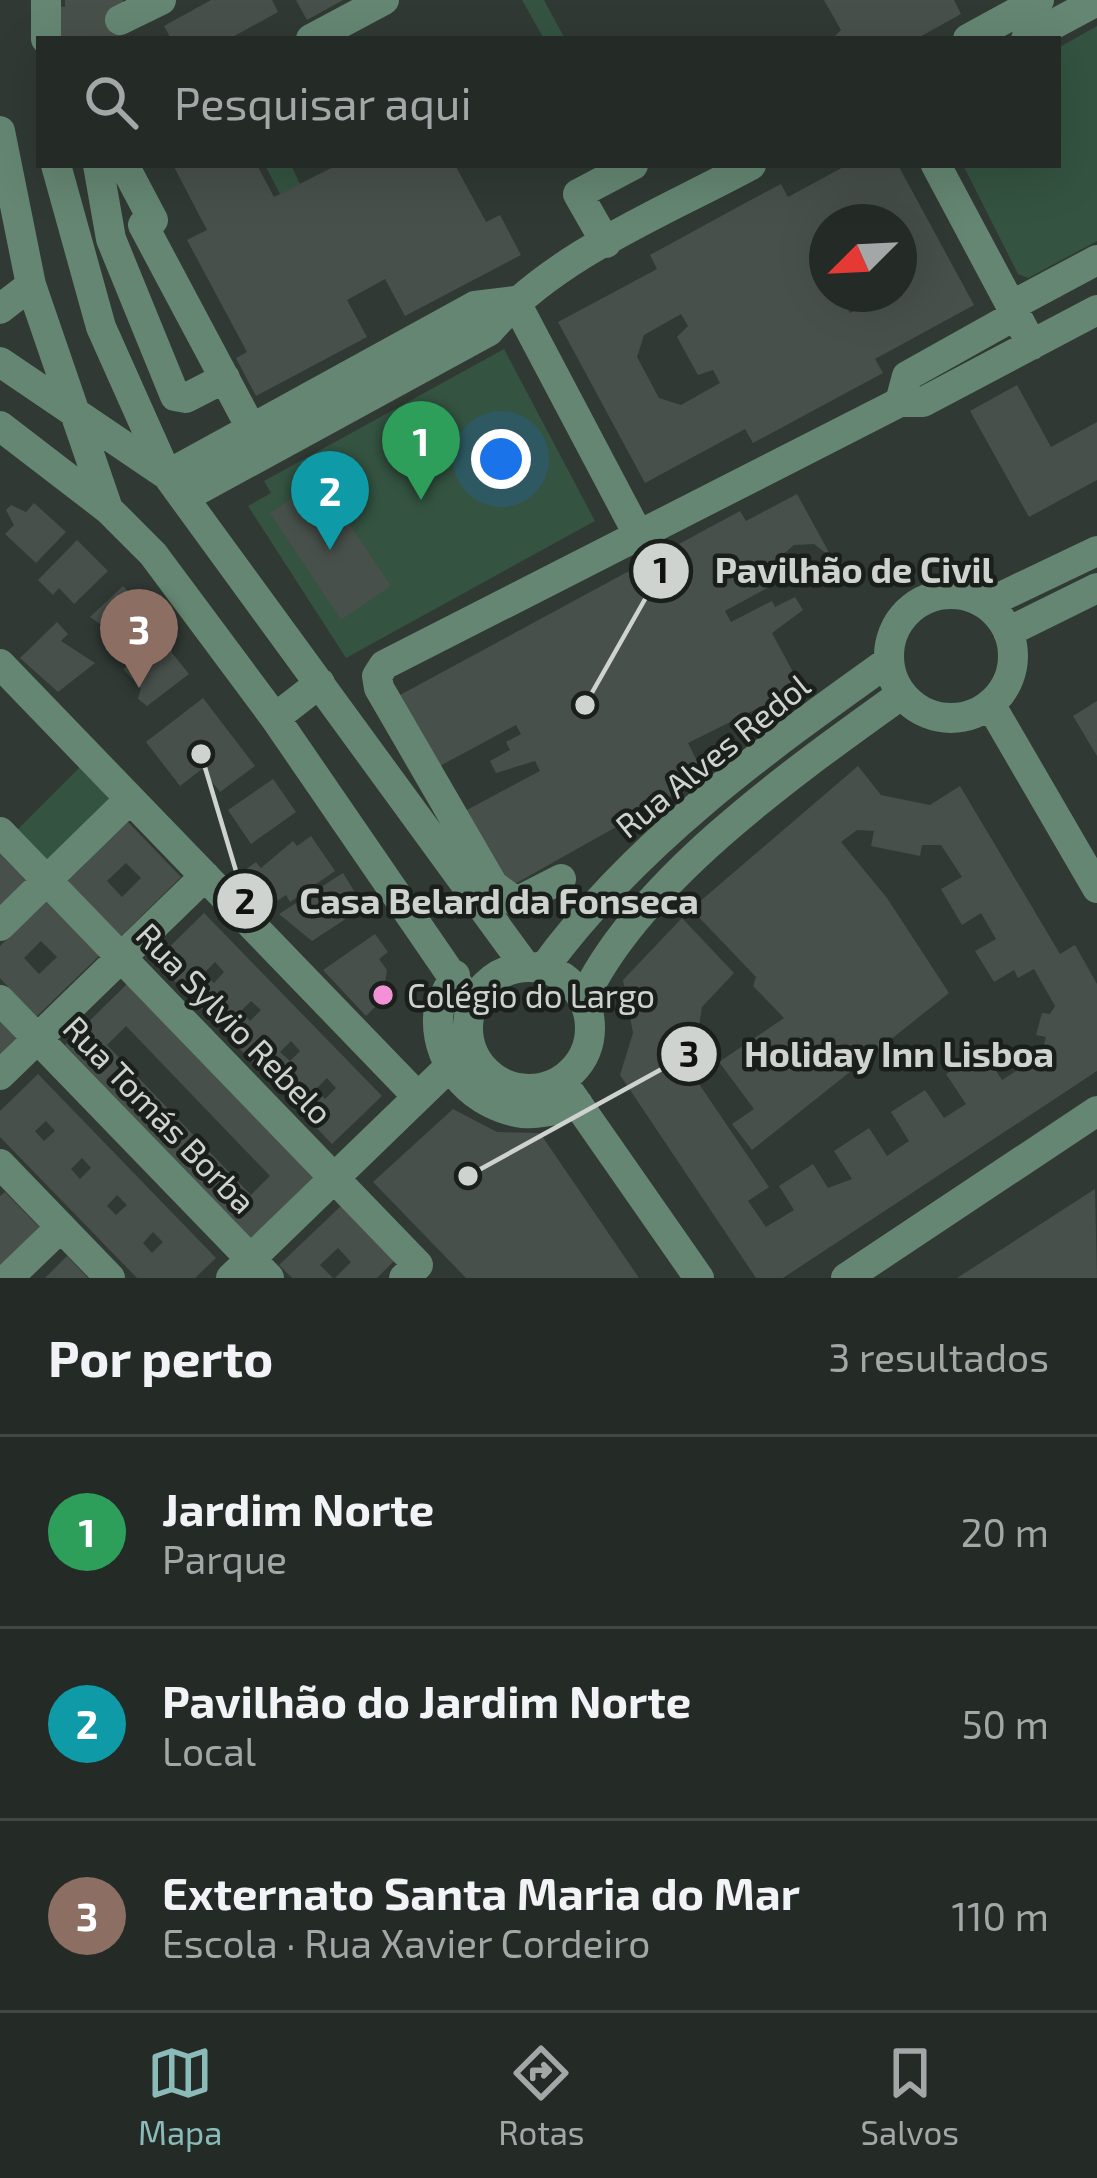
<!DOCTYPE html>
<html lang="pt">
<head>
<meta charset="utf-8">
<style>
	:root { --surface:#242b26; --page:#303732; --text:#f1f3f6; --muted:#a3a7a7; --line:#414743; --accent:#8bbbb9 }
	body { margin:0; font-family:"Exo 2",sans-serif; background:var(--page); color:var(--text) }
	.compass { position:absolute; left:809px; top:204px; width:108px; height:108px; border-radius:50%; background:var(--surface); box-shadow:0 12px 48px #0002; rotate:246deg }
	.you { position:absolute; left:501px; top:459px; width:42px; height:42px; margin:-30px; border:9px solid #fff; border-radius:50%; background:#1a73e8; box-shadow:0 0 0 18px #1a73e833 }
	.badge { display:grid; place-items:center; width:78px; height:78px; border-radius:50%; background:var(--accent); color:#fff; font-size:39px; font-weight:700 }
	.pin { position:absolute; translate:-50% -99px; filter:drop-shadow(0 3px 6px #0008) }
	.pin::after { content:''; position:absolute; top:63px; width:42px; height:36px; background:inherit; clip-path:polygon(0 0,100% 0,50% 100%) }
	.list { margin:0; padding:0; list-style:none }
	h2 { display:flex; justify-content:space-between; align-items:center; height:156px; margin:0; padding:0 48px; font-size:51px }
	h2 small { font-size:39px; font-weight:400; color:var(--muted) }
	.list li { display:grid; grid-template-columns:78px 1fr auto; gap:36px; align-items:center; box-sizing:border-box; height:192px; padding:0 48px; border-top:3px solid var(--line) }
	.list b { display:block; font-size:45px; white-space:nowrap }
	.list p { margin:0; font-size:39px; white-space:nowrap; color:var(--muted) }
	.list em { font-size:39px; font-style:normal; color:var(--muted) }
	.icon { flex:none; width:66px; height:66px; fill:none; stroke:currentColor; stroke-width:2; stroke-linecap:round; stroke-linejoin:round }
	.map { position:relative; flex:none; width:1097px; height:1278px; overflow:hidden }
	.search { position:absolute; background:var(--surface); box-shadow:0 12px 48px #0002; left:36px; right:36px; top:36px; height:132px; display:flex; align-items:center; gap:30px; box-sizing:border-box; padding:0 42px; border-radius:0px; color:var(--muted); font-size:45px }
	.sheet { height:732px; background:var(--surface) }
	nav { display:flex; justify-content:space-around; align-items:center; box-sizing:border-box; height:168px; border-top:3px solid var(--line); background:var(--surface); font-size:33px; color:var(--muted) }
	nav a { display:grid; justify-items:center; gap:6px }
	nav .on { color:var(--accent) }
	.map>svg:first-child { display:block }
	.green { fill:#345341 }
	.building { fill:#48504b; fill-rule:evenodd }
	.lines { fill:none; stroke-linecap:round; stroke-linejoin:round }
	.minor-tunnel { stroke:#48504a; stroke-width:30; stroke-dasharray:30 15; stroke-linecap:butt }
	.minor { stroke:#648672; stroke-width:30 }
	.poi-dot { fill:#f291d6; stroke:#1b1f1c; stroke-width:4.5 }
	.labels { text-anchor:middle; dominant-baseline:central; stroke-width:9; stroke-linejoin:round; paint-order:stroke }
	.street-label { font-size:33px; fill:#ced3cf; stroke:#1b1f1c }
	.poi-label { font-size:33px; fill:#ced3cf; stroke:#1b1f1c; text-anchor:start }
	.leader { fill:none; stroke:#ced3cf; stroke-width:4.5 }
	.callout-dot { fill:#ced3cf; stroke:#1b1f1c; stroke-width:4.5 }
	.mark-label { font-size:36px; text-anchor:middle; font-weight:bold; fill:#111 }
	.callout-label { font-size:36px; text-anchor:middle; font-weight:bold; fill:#ced3cf; stroke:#1b1f1c; stroke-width:9; stroke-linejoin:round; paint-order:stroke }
</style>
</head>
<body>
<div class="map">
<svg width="1097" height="1278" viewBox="0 0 1097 1278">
	<rect width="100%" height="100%" fill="#303933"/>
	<path class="green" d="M 522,0 L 544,0 L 564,37 L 544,39 Z
		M 1097,26 L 1097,241 L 1028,278 L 1018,274 L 963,165 L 1058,165 L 1058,48 Z
		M 265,165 L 291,165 L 300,184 L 280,194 Z
		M 504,349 L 595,521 L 346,658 L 248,506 L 271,493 L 264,481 Z
		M 80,767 L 113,801 L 47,866 L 14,833 Z"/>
	<path class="building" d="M 65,0 L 123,0 L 121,39 L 66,39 Z
		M 211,0 L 272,0 L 278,12 L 229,39 L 171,39 L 164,26 Z
		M 296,0 L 343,0 L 307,20 Z
		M 824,0 L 954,0 L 961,14 L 916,39 L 832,39 L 841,30 Z
		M 173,165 L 257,165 L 274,197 L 337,165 L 455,165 L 486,222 L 500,215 L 521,255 L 405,316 L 385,279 L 347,300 L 367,337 L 256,396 L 236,358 L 247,352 L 187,240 L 207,230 Z
		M 847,165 L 898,165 L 974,305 L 875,359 L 883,373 L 753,443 L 745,429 L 645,483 L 558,322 L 657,269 L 650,255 L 747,202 L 781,184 L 788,197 ZM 827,222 L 899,222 L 899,294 L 885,294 L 850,313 L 844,300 L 855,294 L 827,294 L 827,251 L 819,255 L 812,242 L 827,234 ZM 681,314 L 688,326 L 677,337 L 698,375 L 713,370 L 720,383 L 681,405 L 659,398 L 637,357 L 644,335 Z
		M 1017,385 L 1051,447 L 1097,422 L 1097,480 L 1029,517 L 970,411 Z
		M 320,480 L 391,586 L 341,620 L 270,513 Z
		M 797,494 L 832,558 L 814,544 L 794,545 L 780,557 L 778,582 L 725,611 L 731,622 L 772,601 L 775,607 L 795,597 L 803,610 L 772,633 L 801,687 L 688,743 L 705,777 L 504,890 L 463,812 L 540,771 L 535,761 L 496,773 L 490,761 L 510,750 L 506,742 L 521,734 L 516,725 L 438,767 L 400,695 L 740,511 L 746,521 Z
		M 34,503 L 66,532 L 36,563 L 5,534 L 14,525 L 6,510 L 11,505 L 26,512 Z
		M 77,540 L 108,571 L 74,604 L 59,588 L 53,595 L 38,580 Z
		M 123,586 L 149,612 L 121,639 L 90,617 Z
		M 57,622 L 68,634 L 61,641 L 95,663 L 58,692 L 20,658 Z
		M 171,636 L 172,653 L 189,674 L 147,706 L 138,699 L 141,688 L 123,669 L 158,638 Z
		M 203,698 L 255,766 L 220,792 L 202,769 L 180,786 L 146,742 Z
		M 1097,701 L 1097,756 L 1073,716 Z
		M 858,766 L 881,795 L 930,805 L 960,786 L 1060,954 L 1075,945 L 1097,984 L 1097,1071 L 783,1278 L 756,1278 L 620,1075 L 633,1033 L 623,980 L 682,918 L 734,973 L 702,1007 L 695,1050 L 707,1053 L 708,1070 L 695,1078 L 769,1187 L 748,1201 L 766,1227 L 794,1210 L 779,1186 L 813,1164 L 828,1188 L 852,1179 L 834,1151 L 869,1128 L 887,1156 L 909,1141 L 891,1112 L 925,1090 L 944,1118 L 966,1104 L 946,1074 L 983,1050 L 1002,1080 L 1041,1055 L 1046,1037 L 1036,1035 L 1042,1013 L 1050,1014 L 1055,1006 L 1034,969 L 1018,978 L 1014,970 L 994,982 L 975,951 L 996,939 L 981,913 L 962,925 L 941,889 L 962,877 L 941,845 L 922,845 L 920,856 L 871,846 L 874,831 L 857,830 L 841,842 L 887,898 L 949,993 L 752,1150 L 732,1124 L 754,1109 L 719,1062 L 784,1018 L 753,986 L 756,977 L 691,909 Z
		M 273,779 L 296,812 L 251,844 L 228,810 Z
		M 128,822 L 181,877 L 120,937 L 67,882 ZM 126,863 L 141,878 L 122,897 L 107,881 Z
		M 311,836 L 335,871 L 290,902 L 286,895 L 277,901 L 272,894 L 259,903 L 234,878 L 256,862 L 261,868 L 293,841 L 297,846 Z
		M 0,854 L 27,882 L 0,908 Z
		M 343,873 L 364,907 L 312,941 L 279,914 Z
		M 47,900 L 100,955 L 36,1017 L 0,978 L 0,946 ZM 41,941 L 57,957 L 39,974 L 24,958 Z
		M 204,913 L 382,1096 L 332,1144 L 155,961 ZM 215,962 L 224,972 L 214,983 L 204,973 ZM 251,1001 L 261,1010 L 250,1021 L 241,1011 ZM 291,1041 L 300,1051 L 290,1061 L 280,1052 ZM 327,1078 L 336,1088 L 325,1099 L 316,1089 Z
		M 375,934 L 388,952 L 379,959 L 387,970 L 385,982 L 376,991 L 383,999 L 366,1016 L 323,970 Z
		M 127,984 L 314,1179 L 251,1239 L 65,1045 ZM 126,1026 L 270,1176 L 251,1195 L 107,1045 Z
		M 0,1021 L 16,1038 L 0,1054 Z
		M 38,1074 L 216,1258 L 195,1278 L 137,1278 L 0,1137 L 0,1111 ZM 46,1121 L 55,1131 L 44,1141 L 35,1131 ZM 82,1158 L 91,1168 L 80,1179 L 71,1169 ZM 117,1195 L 127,1205 L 116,1215 L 107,1206 ZM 153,1232 L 163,1242 L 152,1253 L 143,1243 Z
		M 453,1109 L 497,1132 L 540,1133 L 639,1278 L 466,1278 L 373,1182 Z
		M 1095,1189 L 1097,1278 L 957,1278 Z
		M 5,1192 L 40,1228 L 0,1267 L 0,1196 Z
		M 342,1205 L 395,1260 L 377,1278 L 335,1278 L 351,1262 L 338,1248 L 320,1265 L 333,1278 L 292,1278 L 279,1265 Z
		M 67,1256 L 88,1278 L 45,1278 Z"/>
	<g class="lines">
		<path class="minor-tunnel" d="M 46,22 L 120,20"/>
		<path class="minor" d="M 46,0 L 46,39
			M 120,20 L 161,0
			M 311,39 L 384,0
			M 968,39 L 1039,0
			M 1026,39 L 1097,1
			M 0,131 L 31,285 L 108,509
			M 56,165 L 101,327 L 167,475 L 526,967
			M 98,165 L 111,239 L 175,396 L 186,398 L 225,378
			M 124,165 L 153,220 L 143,225 L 259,443
			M 936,165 L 1032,345
			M 606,243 L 578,194 L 633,165
			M 515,301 L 639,536
			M 1011,306 L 1097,260
			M 0,309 L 31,285
			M 0,362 L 167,475
			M 900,402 L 907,376 L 1016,315
			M 0,426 L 108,509 L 153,554 L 275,718 L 472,1005
			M 167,475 L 475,306 L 515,301
			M 185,497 L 489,331 C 554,255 664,212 751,165
			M889 656a62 62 0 1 1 124 0a62 62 0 1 1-124 0Z
			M 986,604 L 1097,551
			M 1008,632 L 1097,588
			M 0,664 L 418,1097
			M 990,704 L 1097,888
			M 275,718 L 320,683
			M 0,832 L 418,1265 L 404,1278
			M 561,879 L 516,902 L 493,885 L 379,688 L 377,676 L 384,665 L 900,402 L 923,402 L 1097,310
			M 0,926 L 130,799
			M468 1028a61 61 0 1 1 122 0a61 61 0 1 1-122 0Z
			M 543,969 C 634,844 764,750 889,661
			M 455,975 C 449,988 438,1004 438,1018 C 436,1067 476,1107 523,1113 C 540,1115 561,1108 578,1104
			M 0,1000 L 269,1278
			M 583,1000 C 638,881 796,770 902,694
			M 0,1075 L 205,876
			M 568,1090 L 699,1278
			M 0,1164 L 110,1278
			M 8,1278 L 61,1227
			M 231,1278 L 449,1067 L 474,1056
			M 846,1278 L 1097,1111"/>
	</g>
	<circle class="poi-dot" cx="383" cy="995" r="12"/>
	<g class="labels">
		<g class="street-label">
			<text transform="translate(712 755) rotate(-39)">Rua Alves Redol</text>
			<text transform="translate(235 1023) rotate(46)">Rua Sylvio Rebelo</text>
			<text transform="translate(160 1114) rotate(46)">Rua Tomás Borba</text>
		</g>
		<g class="poi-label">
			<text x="407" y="995">Colégio do Largo</text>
		</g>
	</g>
	<path class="leader" d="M585 705L661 571M201 754L245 901M468 1176L689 1054"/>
	<g class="callout-dot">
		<circle cx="585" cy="705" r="12"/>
		<circle cx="201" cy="754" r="12"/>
		<circle cx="468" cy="1176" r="12"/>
		<circle cx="661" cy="571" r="30"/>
		<circle cx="245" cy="901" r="30"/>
		<circle cx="689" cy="1054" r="30"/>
	</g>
	<g class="mark-label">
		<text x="661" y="583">1</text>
		<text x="245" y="914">2</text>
		<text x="689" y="1067">3</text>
	</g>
	<g class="callout-label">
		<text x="854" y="583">Pavilhão de Civil</text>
		<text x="499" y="914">Casa Belard da Fonseca</text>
		<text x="899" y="1067">Holiday Inn Lisboa</text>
	</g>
</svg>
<svg class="compass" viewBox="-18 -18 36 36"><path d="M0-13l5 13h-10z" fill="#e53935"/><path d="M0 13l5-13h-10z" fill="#a3a7a7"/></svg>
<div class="you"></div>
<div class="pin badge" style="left:421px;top:500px;background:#2e9e5b">1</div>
<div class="pin badge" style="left:330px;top:550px;background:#0f9aa8">2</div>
<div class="pin badge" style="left:139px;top:688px;background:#8d6e63">3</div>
<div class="search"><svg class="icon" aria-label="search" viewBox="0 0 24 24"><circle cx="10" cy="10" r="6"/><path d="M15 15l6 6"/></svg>Pesquisar aqui</div>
</div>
<section class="sheet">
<h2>Por perto<small>3 resultados</small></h2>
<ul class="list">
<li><span class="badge" style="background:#2e9e5b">1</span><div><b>Jardim Norte</b><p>Parque</p></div><em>20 m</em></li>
<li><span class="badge" style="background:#0f9aa8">2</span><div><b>Pavilhão do Jardim Norte</b><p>Local</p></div><em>50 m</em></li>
<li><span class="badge" style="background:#8d6e63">3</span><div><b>Externato Santa Maria do Mar</b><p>Escola · Rua Xavier Cordeiro</p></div><em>110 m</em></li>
</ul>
</section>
<nav>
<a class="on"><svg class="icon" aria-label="map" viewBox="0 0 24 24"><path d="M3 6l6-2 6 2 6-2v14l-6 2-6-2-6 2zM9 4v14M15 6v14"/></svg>Mapa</a>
<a><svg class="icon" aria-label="directions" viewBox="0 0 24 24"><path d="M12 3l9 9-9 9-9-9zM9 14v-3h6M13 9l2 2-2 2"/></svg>Rotas</a>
<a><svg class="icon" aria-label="saved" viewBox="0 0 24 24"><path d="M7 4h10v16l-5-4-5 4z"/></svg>Salvos</a>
</nav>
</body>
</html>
